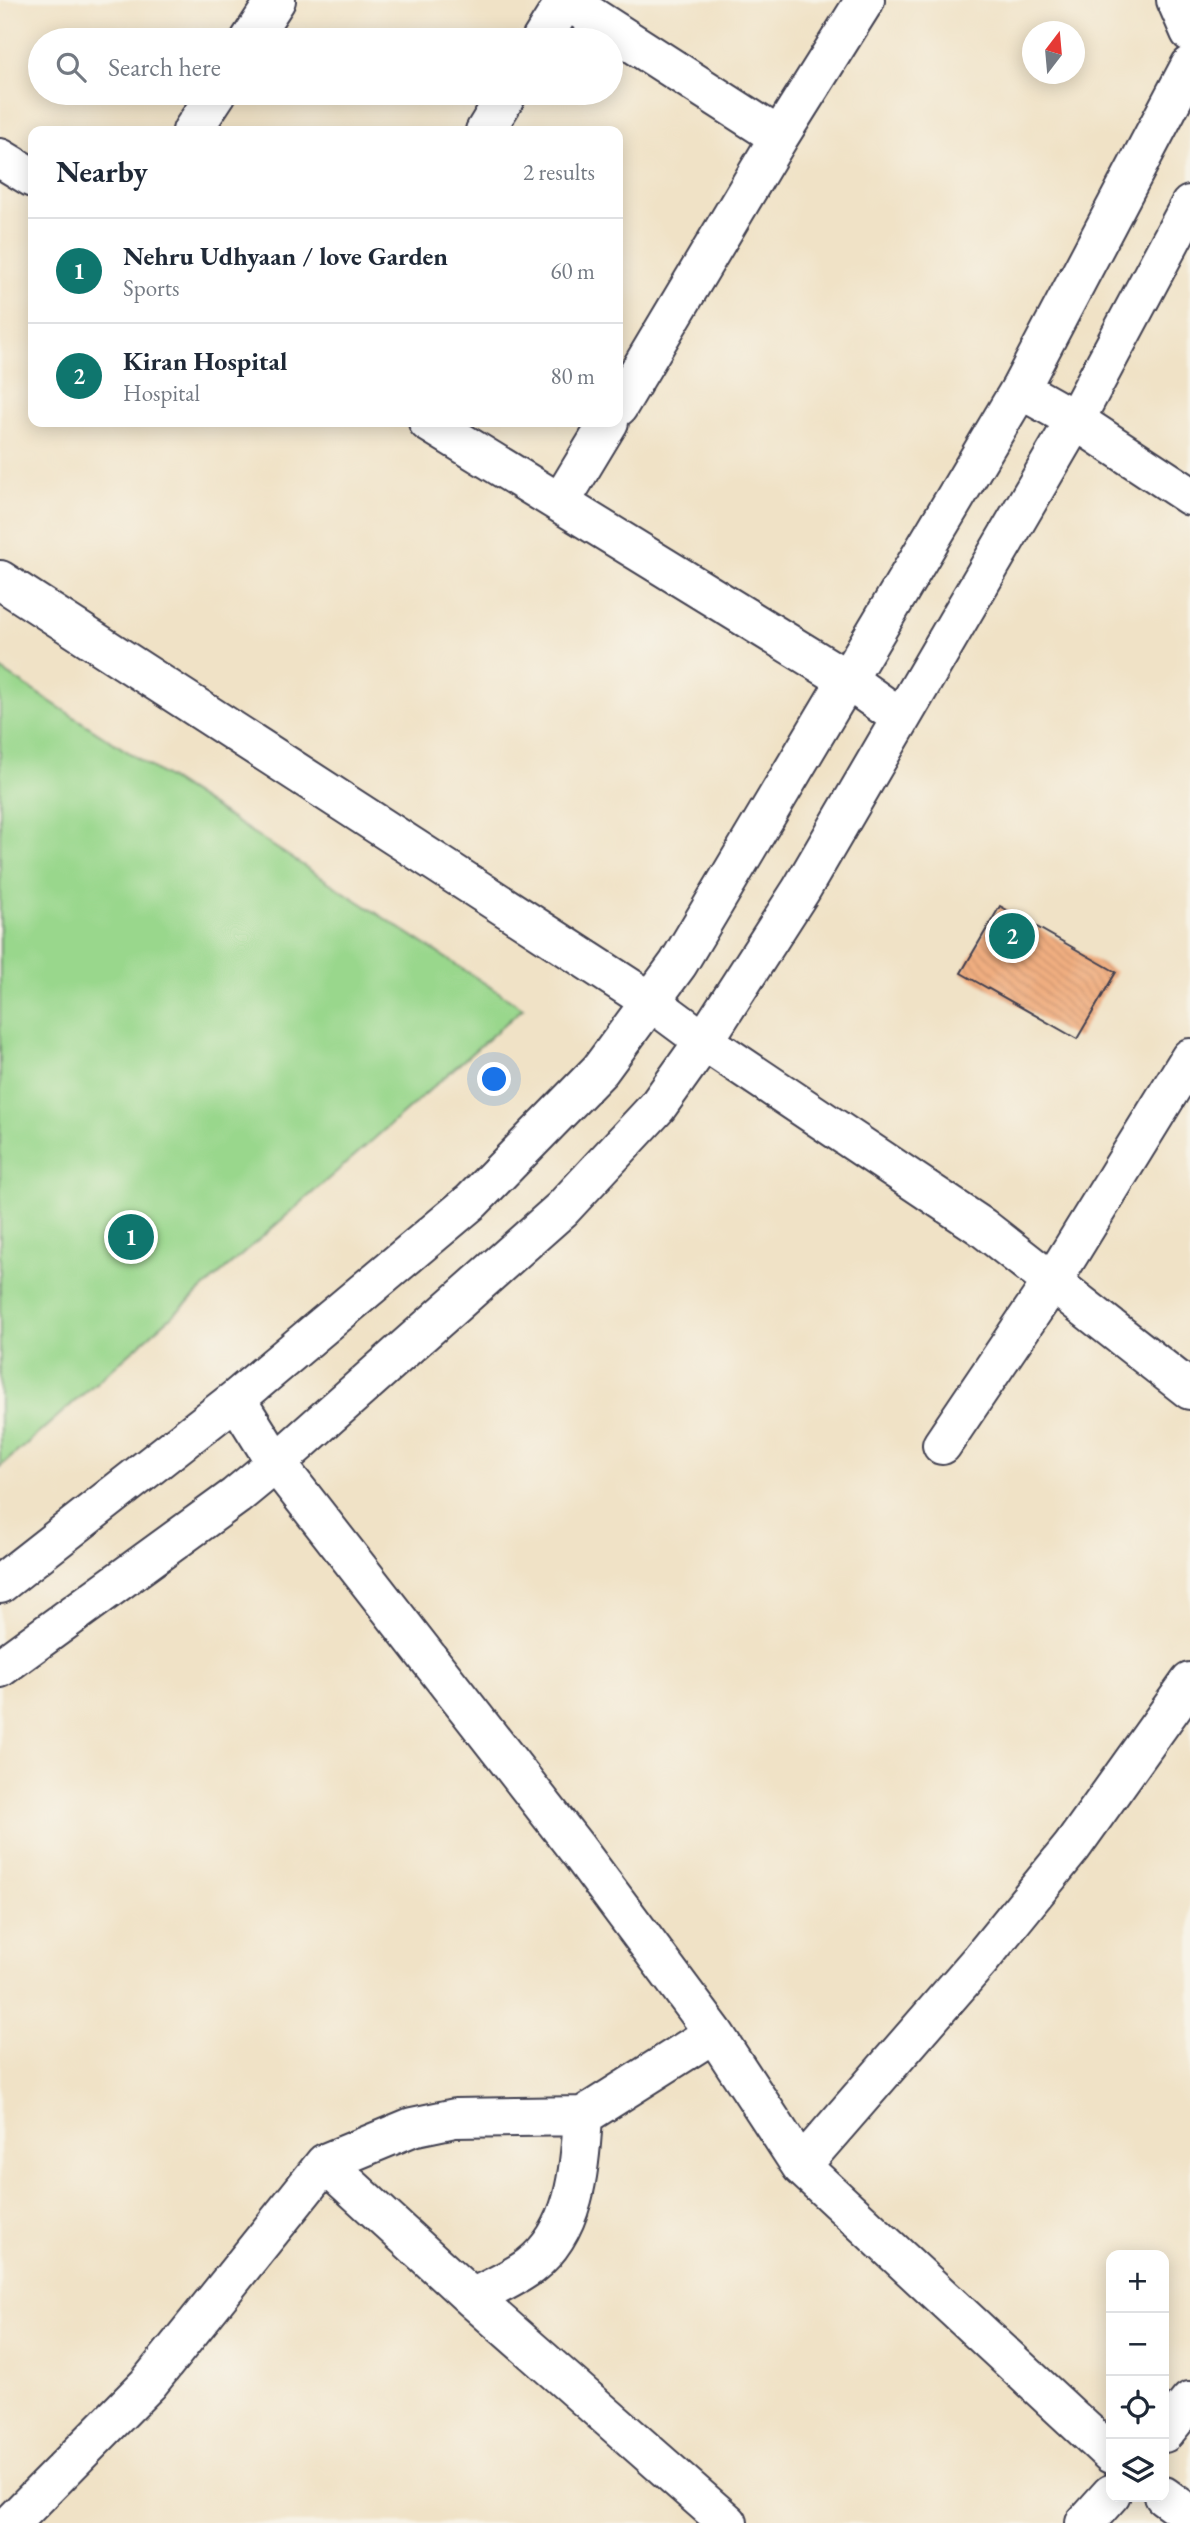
<!DOCTYPE html>
<html lang="en">
<head>
<meta charset="utf-8">
<style>
	:root { --surface:#fff; --page:#f6f6f7; --text:#1f2937; --muted:#747a83; --line:#e0e1e3; --accent:#0f766e }
	body { margin:0; font-family:"EB Garamond",serif; background:var(--page); color:var(--text) }
	.controls { position:absolute; right:21px; bottom:21px; display:grid; overflow:hidden; border-radius:14px; box-shadow:0 4px 18px #0003 }
	.controls button { width:63px; height:63px; display:grid; place-items:center; padding:0; border:0; border-bottom:2px solid var(--line); background:var(--surface); color:var(--text); font:35px sans-serif }
	.compass { position:absolute; left:1022px; top:21px; width:63px; height:63px; border-radius:50%; background:var(--surface); box-shadow:0 4px 18px #0003; rotate:16deg }
	.you { position:absolute; left:495px; top:1080px; width:24px; height:24px; margin:-18px; border:5px solid #fff; border-radius:50%; background:#1a73e8; box-shadow:0 0 0 10px #1a73e833 }
	.badge { display:grid; place-items:center; width:46px; height:46px; border-radius:50%; background:var(--accent); color:#fff; font-size:23px; font-weight:700 }
	.pin { position:absolute; translate:-50% -50%; border:4px solid #fff; box-shadow:0 2px 7px #0006 }
	.list { margin:0; padding:0; list-style:none }
	h2 { display:flex; justify-content:space-between; align-items:center; height:91px; margin:0; padding:0 28px; font-size:30px }
	h2 small { font-size:23px; font-weight:400; color:var(--muted) }
	.list li { display:grid; grid-template-columns:46px 1fr auto; gap:21px; align-items:center; box-sizing:border-box; height:105px; padding:0 28px; border-top:2px solid var(--line) }
	.list b { display:block; font-size:26px; white-space:nowrap }
	.list p { margin:0; font-size:23px; white-space:nowrap; color:var(--muted) }
	.list em { font-size:23px; font-style:normal; color:var(--muted) }
	.icon { flex:none; width:38px; height:38px; fill:none; stroke:currentColor; stroke-width:2; stroke-linecap:round; stroke-linejoin:round }
	.map { position:relative; flex:none; width:1190px; height:2523px; overflow:hidden }
	.search { position:absolute; background:var(--surface); box-shadow:0 4px 18px #0003; left:28px; top:28px; width:595px; height:77px; display:flex; align-items:center; gap:18px; box-sizing:border-box; padding:0 24px; border-radius:38px; color:var(--muted); font-size:26px }
	.panel { position:absolute; background:var(--surface); box-shadow:0 4px 18px #0003; left:28px; top:126px; width:595px; height:301px; border-radius:14px }
	.map>svg:first-child { display:block }
	.pitch { fill:#99d78c; stroke:#5e7c64; stroke-width:2 }
	.building { fill:url(#building-back-hatch) }
	.lines { fill:none; stroke-linecap:round; stroke-linejoin:round }
	.minor-casing { stroke:#413f50; stroke-width:42 }
	.major-casing { stroke:#413f50; stroke-width:42 }
	.minor { stroke:#fff; stroke-width:38 }
	.major { stroke:#fff; stroke-width:38 }
</style>
</head>
<body>
<div class="map">
<svg width="1190" height="2523" viewBox="0 0 1190 2523">
	<defs>
		<pattern id="building-back-hatch" width="6" height="6" patternUnits="userSpaceOnUse" patternTransform="scale(1.75)"><rect width="6" height="6" fill="#f0ae80"/><path d="M-1 5l2 2M0 0l6 6M5-1l2 2" fill="none" stroke="#ce9570"/></pattern>
	</defs>
	<rect width="100%" height="100%" fill="#f7f3e8"/>
	<filter id="ink" filterUnits="userSpaceOnUse"><feTurbulence type="fractalNoise" baseFrequency=".0143" numOctaves="2"/><feDisplacementMap in="SourceGraphic" scale="14" xChannelSelector="R" yChannelSelector="G"/><feConvolveMatrix kernelMatrix="1 2 1 2 8 2 1 2 1" color-interpolation-filters="sRGB"/></filter>
	<filter id="wash" filterUnits="userSpaceOnUse"><feTurbulence type="fractalNoise" baseFrequency=".00686" numOctaves="4" result="noise"/><feDisplacementMap in="SourceGraphic" scale="28" xChannelSelector="R" yChannelSelector="G"/><feGaussianBlur stdDeviation="1.57" result="paint"/><feColorMatrix in="noise" values="0 0 0 0 0 0 0 0 0 0 0 0 0 0 0 0 0 1.4 0 .05"/><feComposite in="paint" operator="in"/></filter>
	<g filter="url(#wash)">
		<rect width="100%" height="100%" fill="#f0e2c6"/>
		<path class="pitch" d="M 0,669 L 523,1008 L 0,1467 Z"/>
		<g id="blocks">
			<path class="building" d="M 1000,906 L 1116,972 L 1077,1039 L 961,973 Z"/>
		</g>
	</g>
	<g filter="url(#ink)">
		<use href="#blocks" fill-opacity="0" stroke="#413f50" stroke-width="2"/>
		<g class="lines">
			<g class="minor-casing">
				<path id="minor" d="M 566,0 L 779,137
					M 250,40 L 276,0
					M 541,40 L 566,0
					M 192,131 L 217,93
					M 485,131 L 508,93
					M 0,158 L 33,178
					M 1020,389 L 1075,420 L 1190,496
					M 618,407 L 779,137 L 865,0
					M 428,422 L 846,679 L 901,718
					M 560,503 L 609,422
					M 0,580 L 650,1001 L 704,1041 L 982,1227 L 1190,1390
					M 236,1399 L 276,1463 L 577,1849 L 714,2033 L 801,2166 L 1111,2454
					M 942,1445 L 1052,1282 L 1190,1058
					M 0,1584 L 236,1399 L 472,1201 L 600,1070 L 678,964 L 1020,389 L 1190,66
					M 0,1668 L 236,1496 L 276,1463 L 562,1209 L 657,1107 L 704,1041 L 801,890 L 1075,420 L 1190,205
					M 325,2163 L 472,2298 L 728,2523
					M 801,2166 L 981,1959 L 1072,1847 L 1190,1682
					M 472,2298 C 491,2288 513,2279 530,2266 C 575,2231 580,2170 583,2116
					M 1164,2433 L 1190,2401
					M 1164,2496 L 1190,2515
					M 11,2523 L 148,2384 L 325,2163 L 412,2127 L 455,2118 L 583,2116 L 714,2033
					M 1085,2523 L 1111,2494"/>
			</g>
			<g class="major-casing">
				<path id="major" d="M 1176,0 L 1190,32"/>
			</g>
			<use href="#minor" class="minor"/>
			<use href="#major" class="major"/>
		</g>
	</g>
</svg>
<div class="controls">
<button>+</button>
<button>−</button>
<button><svg class="icon" aria-label="locate" viewBox="0 0 24 24"><circle cx="12" cy="12" r="6"/><path d="M12 2v4M12 18v4M2 12h4M18 12h4"/></svg></button>
<button><svg class="icon" aria-label="layers" viewBox="0 0 24 24"><path d="M12 4l9 5-9 5-9-5zM3 14l9 5 9-5"/></svg></button>
</div>
<svg class="compass" viewBox="-18 -18 36 36"><path d="M0-13l5 13h-10z" fill="#e53935"/><path d="M0 13l5-13h-10z" fill="#747a83"/></svg>
<div class="you"></div>
<div class="pin badge" style="left:131px;top:1237px">1</div>
<div class="pin badge" style="left:1012px;top:936px">2</div>
<div class="search"><svg class="icon" aria-label="search" viewBox="0 0 24 24"><circle cx="10" cy="10" r="6"/><path d="M15 15l6 6"/></svg>Search here</div>
<section class="panel">
<h2>Nearby<small>2 results</small></h2>
<ul class="list">
<li><span class="badge">1</span><div><b>Nehru Udhyaan / love Garden</b><p>Sports</p></div><em>60 m</em></li>
<li><span class="badge">2</span><div><b>Kiran Hospital</b><p>Hospital</p></div><em>80 m</em></li>
</ul>
</section>
</div>
</body>
</html>
